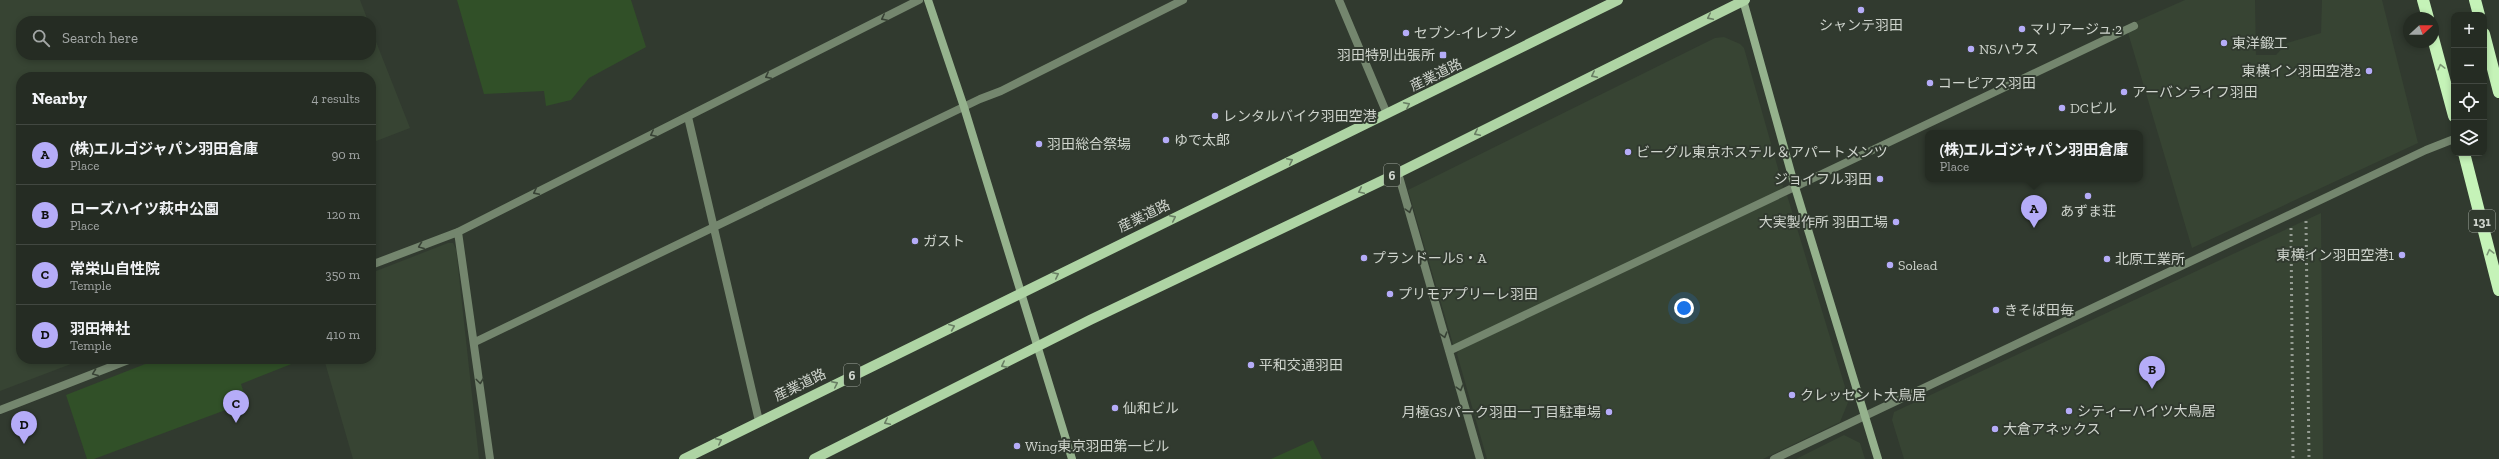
<!DOCTYPE html>
<html lang="en">
<head>
<meta charset="utf-8">
<style>
	:root { --surface:#252c23; --page:#313830; --text:#f1f3f6; --muted:#a3a7a6; --line:#424841; --accent:#b5acf8 }
	body { margin:0; font-family:"Zilla Slab","Noto Sans JP",serif; background:var(--page); color:var(--text) }
	.controls { position:absolute; right:12px; top:12px; display:grid; overflow:hidden; border-radius:8px; box-shadow:0 2px 6px #0003 }
	.controls button { width:36px; height:36px; display:grid; place-items:center; padding:0; border:0; border-bottom:1px solid var(--line); background:var(--surface); color:var(--text); font:20px sans-serif }
	.compass { position:absolute; left:2403px; top:12px; width:36px; height:36px; border-radius:50%; background:var(--surface); box-shadow:0 2px 6px #0003; rotate:69deg }
	.you { position:absolute; left:1684px; top:308px; width:14px; height:14px; margin:-10px; border:3px solid #fff; border-radius:50%; background:#1a73e8; box-shadow:0 0 0 6px #1a73e833 }
	.badge { display:grid; place-items:center; width:26px; height:26px; border-radius:50%; background:var(--accent); color:#111; font-size:13px; font-weight:700 }
	.pin { position:absolute; translate:-50% -33px; filter:drop-shadow(0 1px 2px #0008) }
	.pin::after { content:''; position:absolute; top:21px; width:14px; height:12px; background:inherit; clip-path:polygon(0 0,100% 0,50% 100%) }
	.popup { position:absolute; left:1925px; top:130px; width:218px; height:52px; box-sizing:border-box; display:grid; place-content:center; border-radius:8px; background:var(--surface); filter:drop-shadow(0 1px 3px #0005); font-size:13px; white-space:nowrap; color:var(--muted) }
	.popup b { font-size:15px; color:var(--text) }
	.popup::after { content:''; position:absolute; left:50%; top:100%; margin-left:-8px; border:8px solid transparent; border-top-color:var(--surface) }
	.list { margin:0; padding:0; list-style:none }
	h2 { display:flex; justify-content:space-between; align-items:center; height:52px; margin:0; padding:0 16px; font-size:17px }
	h2 small { font-size:13px; font-weight:400; color:var(--muted) }
	.list li { display:grid; grid-template-columns:26px 1fr auto; gap:12px; align-items:center; box-sizing:border-box; height:60px; padding:0 16px; border-top:1px solid var(--line) }
	.list b { display:block; font-size:15px; white-space:nowrap }
	.list p { margin:0; font-size:13px; white-space:nowrap; color:var(--muted) }
	.list em { font-size:13px; font-style:normal; color:var(--muted) }
	.icon { flex:none; width:22px; height:22px; fill:none; stroke:currentColor; stroke-width:2; stroke-linecap:round; stroke-linejoin:round }
	.map { position:relative; flex:none; width:2499px; height:459px; overflow:hidden }
	.search { position:absolute; background:var(--surface); box-shadow:0 2px 6px #0003; left:16px; top:16px; width:360px; height:44px; display:flex; align-items:center; gap:10px; box-sizing:border-box; padding:0 14px; border-radius:16px; color:var(--muted); font-size:15px }
	.panel { position:absolute; background:var(--surface); box-shadow:0 2px 6px #0003; left:16px; top:72px; width:360px; height:292px; border-radius:16px }
	.map>svg:first-child { display:block }
	.built { fill:#374433 }
	.green { fill:#315028 }
	.lines { fill:none; stroke-linecap:round; stroke-linejoin:round }
	.street { stroke:#74866e; stroke-width:8 }
	.secondary { stroke:#95b28d; stroke-width:8 }
	.primary { stroke:#aed4a4; stroke-width:10 }
	.highway { stroke:#c5f3b8; stroke-width:12 }
	.rail { stroke:#959c93; stroke-width:3; stroke-dasharray:2 4; stroke-linecap:butt }
	.oneway { stroke:#697f64 }
	.oneway2 { stroke:#384235 }
	.oneway3 { stroke:#7b9674 }
	.poi-dot { fill:#b5acf8; stroke:#313a2f; stroke-width:1.5 }
	.labels { text-anchor:middle; dominant-baseline:central; stroke-width:4; stroke-linejoin:round; paint-order:stroke }
	.shield { fill:#313a2f; stroke:#a0a69e; stroke-width:1 }
	.shield-label { font-size:13px; font-weight:bold; fill:#cfd4cd }
	.poi-label { font-size:14px; fill:#cfd4cd; stroke:#313a2f; text-anchor:start }
	.street-label { font-size:14px; fill:#cfd4cd; stroke:#313a2f }
</style>
</head>
<body>
<div class="map">
<svg width="2499" height="459" viewBox="0 0 2499 459">
	<rect width="100%" height="100%" fill="#313a2f"/>
	<path class="built" d="M 0,0 L 360,0 L 368,21 L 21,21 L 21,55 L 371,55 L 371,29 L 410,128 L 371,143 L 371,77 L 21,77 L 21,359 L 84,359 L 0,391 Z
		M 2185,0 L 2255,0 L 2256,55 L 2276,55 L 2287,43 L 2321,33 L 2322,0 L 2382,0 L 2418,143 L 2192,248 L 2126,26 Z
		M 1724,37 L 1740,44 L 1744,48 L 1783,186 L 1782,190 L 1458,345 L 1453,344 L 1408,190 L 1715,38 Z
		M 1787,195 L 1849,400 L 1840,422 L 1763,459 L 1487,459 L 1457,354 L 1459,350 Z
		M 2321,213 L 2323,459 L 1904,459 L 1892,420 L 1894,412 Z
		M 448,243 L 453,243 L 456,249 L 479,459 L 353,459 L 324,359 L 371,359 L 371,273 Z
		M 1844,435 L 1860,443 L 1865,459 L 1796,459 Z"/>
	<path class="green" d="M 457,0 L 631,0 L 646,47 L 589,78 L 571,100 L 546,106 L 544,91 L 484,94 Z
		M 158,359 L 304,359 L 241,384 L 247,402 L 94,459 L 87,459 L 66,395 Z
		M 1313,440 L 1322,459 L 1271,459 Z"/>
	<g class="lines">
		<path class="street" d="M 1339,0 L 1387,114
			M 688,117 L 759,421
			M 1398,173 L 1480,459
			M 458,232 L 490,459
			M 371,265 L 458,232 L 919,0
			M 475,342 L 980,99 L 1001,91 L 1183,0
			M 1449,351 L 2134,26
			M 0,410 L 131,359
			M 1774,459 L 2426,150 L 2454,139"/>
		<path class="secondary" d="M 928,0 L 964,107 L 1072,459
			M 1743,0 L 1795,187 L 1878,459"/>
		<path class="primary" d="M 684,459 L 1618,0
			M 814,459 L 1090,320 L 1398,173 L 1745,0"/>
		<path class="highway" d="M 2423,0 L 2428,18
			M 2475,0 L 2479,15
			M 2484,34 L 2499,92
			M 2433,38 L 2454,116
			M 2464,153 L 2499,290"/>
		<path class="rail" d="M 2306,221 L 2309,459
			M 2291,228 L 2293,459"/>
	</g>
	<defs><path id="oneway-chevron" d="M-2-3.5L2.5 0L-2 3.5" fill="none" stroke-width="1.6" stroke-linecap="round" stroke-linejoin="round"/></defs>
	<g class="oneway">
		<use href="#oneway-chevron" transform="translate(1710 17) rotate(154)"/>
		<use href="#oneway-chevron" transform="translate(1594 75) rotate(153)"/>
		<use href="#oneway-chevron" transform="translate(1407 105) rotate(-26)"/>
		<use href="#oneway-chevron" transform="translate(1477 133) rotate(154)"/>
		<use href="#oneway-chevron" transform="translate(1290 161) rotate(-26)"/>
		<use href="#oneway-chevron" transform="translate(1361 191) rotate(155)"/>
		<use href="#oneway-chevron" transform="translate(1173 218) rotate(-26)"/>
		<use href="#oneway-chevron" transform="translate(1056 275) rotate(-27)"/>
		<use href="#oneway-chevron" transform="translate(952 327) rotate(-23)"/>
		<use href="#oneway-chevron" transform="translate(1004 365) rotate(153)"/>
		<use href="#oneway-chevron" transform="translate(835 384) rotate(-26)"/>
		<use href="#oneway-chevron" transform="translate(887 422) rotate(154)"/>
		<use href="#oneway-chevron" transform="translate(719 441) rotate(-27)"/>
	</g>
	<g class="oneway2">
		<use href="#oneway-chevron" transform="translate(884 18) rotate(153)"/>
		<use href="#oneway-chevron" transform="translate(768 76) rotate(153)"/>
		<use href="#oneway-chevron" transform="translate(653 134) rotate(153)"/>
		<use href="#oneway-chevron" transform="translate(536 192) rotate(153)"/>
		<use href="#oneway-chevron" transform="translate(1409 210) rotate(74)"/>
		<use href="#oneway-chevron" transform="translate(421 246) rotate(159)"/>
		<use href="#oneway-chevron" transform="translate(1444 335) rotate(74)"/>
		<use href="#oneway-chevron" transform="translate(95 373) rotate(159)"/>
		<use href="#oneway-chevron" transform="translate(480 381) rotate(83)"/>
		<use href="#oneway-chevron" transform="translate(1460 388) rotate(74)"/>
	</g>
	<g class="oneway3">
		<use href="#oneway-chevron" transform="translate(2441 67) rotate(-104)"/>
		<use href="#oneway-chevron" transform="translate(2490 252) rotate(-104)"/>
	</g>
	<g class="poi-dot">
		<circle cx="1861" cy="10" r="4"/>
		<circle cx="2022" cy="29" r="4"/>
		<circle cx="1406" cy="33" r="4"/>
		<circle cx="2224" cy="43" r="4"/>
		<circle cx="1971" cy="49" r="4"/>
		<rect x="1439" y="51" width="8" height="8" rx="2"/>
		<circle cx="2369" cy="71" r="4"/>
		<circle cx="1930" cy="83" r="4"/>
		<circle cx="2124" cy="92" r="4"/>
		<circle cx="2062" cy="108" r="4"/>
		<circle cx="1215" cy="116" r="4"/>
		<circle cx="1166" cy="140" r="4"/>
		<circle cx="1039" cy="144" r="4"/>
		<circle cx="1628" cy="152" r="4"/>
		<circle cx="1880" cy="179" r="4"/>
		<circle cx="2088" cy="196" r="4"/>
		<circle cx="1896" cy="222" r="4"/>
		<circle cx="915" cy="241" r="4"/>
		<circle cx="2402" cy="255" r="4"/>
		<circle cx="1364" cy="258" r="4"/>
		<circle cx="2107" cy="259" r="4"/>
		<circle cx="1890" cy="265" r="4"/>
		<circle cx="1390" cy="294" r="4"/>
		<circle cx="1996" cy="310" r="4"/>
		<circle cx="1251" cy="365" r="4"/>
		<circle cx="1792" cy="395" r="4"/>
		<circle cx="1115" cy="408" r="4"/>
		<circle cx="2069" cy="411" r="4"/>
		<circle cx="1609" cy="412" r="4"/>
		<circle cx="1995" cy="429" r="4"/>
		<circle cx="1017" cy="446" r="4"/>
	</g>
	<g class="labels">
		<g class="shield">
			<rect x="1384" y="164" width="16" height="22" rx="3"/>
			<rect x="2469" y="210" width="26" height="22" rx="3"/>
			<rect x="844" y="364" width="16" height="22" rx="3"/>
		</g>
		<g class="shield-label">
			<text x="1392" y="175">6</text>
			<text x="2482" y="221">131</text>
			<text x="852" y="375">6</text>
		</g>
		<g class="poi-label">
			<text x="1861" y="25" text-anchor="middle">シャンテ羽田</text>
			<text x="2030" y="29">マリアージュ·2</text>
			<text x="1414" y="33">セブン-イレブン</text>
			<text x="2232" y="43">東洋鍛工</text>
			<text x="1979" y="49">NSハウス</text>
			<text x="1435" y="55" text-anchor="end">羽田特別出張所</text>
			<text x="2361" y="71" text-anchor="end">東横イン羽田空港2</text>
			<text x="1938" y="83">コーピアス羽田</text>
			<text x="2132" y="92">アーバンライフ羽田</text>
			<text x="2070" y="108">DCビル</text>
			<text x="1223" y="116">レンタルバイク羽田空港</text>
			<text x="1174" y="140">ゆで太郎</text>
			<text x="1047" y="144">羽田総合祭場</text>
			<text x="1636" y="152">ビーグル東京ホステル＆アパートメンツ</text>
			<text x="1872" y="179" text-anchor="end">ジョイフル羽田</text>
			<text x="2088" y="211" text-anchor="middle">あずま荘</text>
			<text x="1888" y="222" text-anchor="end">大実製作所 羽田工場</text>
			<text x="923" y="241">ガスト</text>
			<text x="2394" y="255" text-anchor="end">東横イン羽田空港1</text>
			<text x="1372" y="258">プランドールS・A</text>
			<text x="2115" y="259">北原工業所</text>
			<text x="1898" y="265">Solead</text>
			<text x="1398" y="294">プリモアプリーレ羽田</text>
			<text x="2004" y="310">きそば田毎</text>
			<text x="1259" y="365">平和交通羽田</text>
			<text x="1800" y="395">クレッセント大鳥居</text>
			<text x="1123" y="408">仙和ビル</text>
			<text x="2077" y="411">シティーハイツ大鳥居</text>
			<text x="1601" y="412" text-anchor="end">月極GSパーク羽田一丁目駐車場</text>
			<text x="2003" y="429">大倉アネックス</text>
			<text x="1025" y="446">Wing東京羽田第一ビル</text>
		</g>
		<g class="street-label">
			<text transform="translate(1436 75) rotate(-26)">産業道路</text>
			<text transform="translate(1144 216) rotate(-26)">産業道路</text>
			<text transform="translate(800 385) rotate(-26)">産業道路</text>
		</g>
	</g>
</svg>
<div class="controls">
<button>+</button>
<button>−</button>
<button><svg class="icon" aria-label="locate" viewBox="0 0 24 24"><circle cx="12" cy="12" r="6"/><path d="M12 2v4M12 18v4M2 12h4M18 12h4"/></svg></button>
<button><svg class="icon" aria-label="layers" viewBox="0 0 24 24"><path d="M12 4l9 5-9 5-9-5zM3 14l9 5 9-5"/></svg></button>
</div>
<svg class="compass" viewBox="-18 -18 36 36"><path d="M0-13l5 13h-10z" fill="#e53935"/><path d="M0 13l5-13h-10z" fill="#a3a7a6"/></svg>
<div class="you"></div>
<div class="pin badge" style="left:2034px;top:228px">A</div>
<div class="popup"><b>(株)エルゴジャパン羽田倉庫</b>Place</div>
<div class="pin badge" style="left:2152px;top:389px">B</div>
<div class="pin badge" style="left:236px;top:423px">C</div>
<div class="pin badge" style="left:24px;top:444px">D</div>
<div class="search"><svg class="icon" aria-label="search" viewBox="0 0 24 24"><circle cx="10" cy="10" r="6"/><path d="M15 15l6 6"/></svg>Search here</div>
<section class="panel">
<h2>Nearby<small>4 results</small></h2>
<ul class="list">
<li><span class="badge">A</span><div><b>(株)エルゴジャパン羽田倉庫</b><p>Place</p></div><em>90 m</em></li>
<li><span class="badge">B</span><div><b>ローズハイツ萩中公園</b><p>Place</p></div><em>120 m</em></li>
<li><span class="badge">C</span><div><b>常栄山自性院</b><p>Temple</p></div><em>350 m</em></li>
<li><span class="badge">D</span><div><b>羽田神社</b><p>Temple</p></div><em>410 m</em></li>
</ul>
</section>
</div>
</body>
</html>
